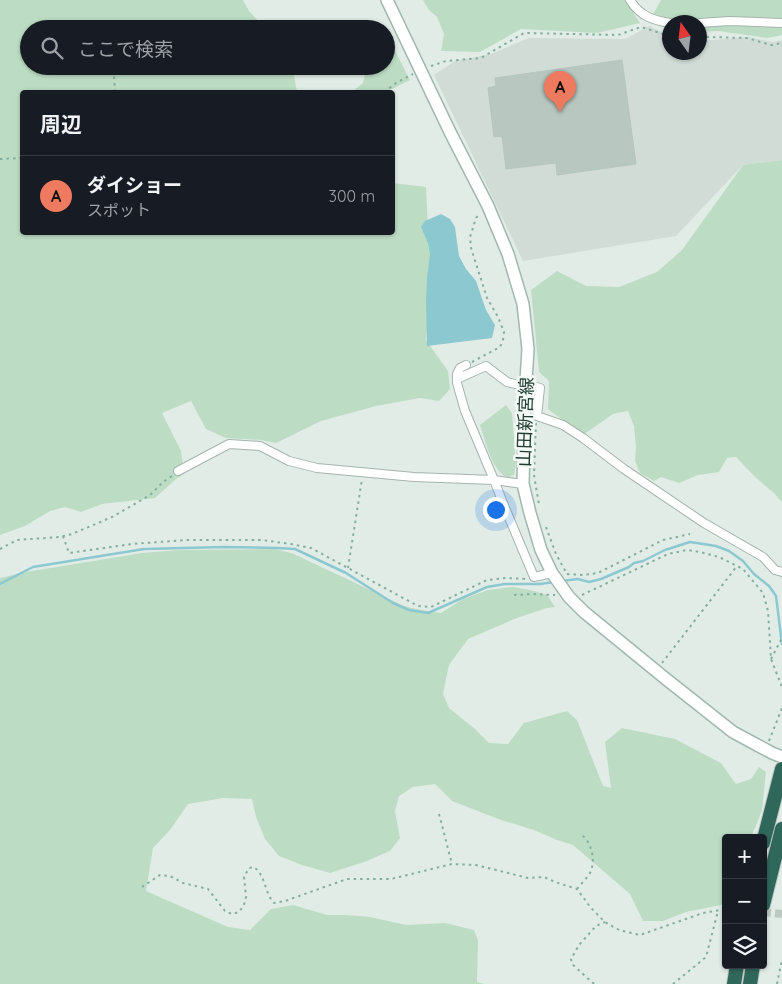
<!DOCTYPE html>
<html lang="ja">
<head>
<meta charset="utf-8">
<style>
	:root { --surface:#171b24; --page:#242831; --text:#f1f3f6; --muted:#9ea1a6; --line:#363941; --accent:#ee7b5f }
	body { margin:0; font-family:Quicksand,"Noto Sans JP",sans-serif; background:var(--page); color:var(--text) }
	.controls { position:absolute; right:15px; bottom:15px; display:grid; overflow:hidden; border-radius:5px; box-shadow:0 1px 4px #0004 }
	.controls button { width:45px; height:45px; display:grid; place-items:center; padding:0; border:0; border-bottom:1px solid var(--line); background:var(--surface); color:var(--text); font:25px sans-serif }
	.compass { position:absolute; left:662px; top:15px; width:45px; height:45px; border-radius:50%; background:var(--surface); box-shadow:0 1px 4px #0004; rotate:346deg }
	.you { position:absolute; left:495px; top:509px; width:18px; height:18px; margin:-12px; border:4px solid #fff; border-radius:50%; background:#1a73e8; box-shadow:0 0 0 8px #1a73e833 }
	.badge { display:grid; place-items:center; width:32px; height:32px; border-radius:50%; background:var(--accent); color:#111; font-size:16px; font-weight:700 }
	.pin { position:absolute; translate:-50% -41px; filter:drop-shadow(0 1px 2px #0008) }
	.pin::after { content:''; position:absolute; top:26px; width:18px; height:15px; background:inherit; clip-path:polygon(0 0,100% 0,50% 100%) }
	.list { margin:0; padding:0; list-style:none }
	h2 { display:flex; justify-content:space-between; align-items:center; height:65px; margin:0; padding:0 20px; font-size:21px }
	h2 small { font-size:16px; font-weight:400; color:var(--muted) }
	.list li { display:grid; grid-template-columns:32px 1fr auto; gap:15px; align-items:center; box-sizing:border-box; height:80px; padding:0 20px; border-top:1px solid var(--line) }
	.list b { display:block; font-size:19px; white-space:nowrap }
	.list p { margin:0; font-size:16px; white-space:nowrap; color:var(--muted) }
	.list em { font-size:16px; font-style:normal; color:var(--muted) }
	.icon { flex:none; width:28px; height:28px; fill:none; stroke:currentColor; stroke-width:2; stroke-linecap:round; stroke-linejoin:round }
	.map { position:relative; flex:none; width:782px; height:984px; overflow:hidden }
	.search { position:absolute; background:var(--surface); box-shadow:0 1px 4px #0004; left:20px; top:20px; width:375px; height:55px; display:flex; align-items:center; gap:12px; box-sizing:border-box; padding:0 18px; border-radius:28px; color:var(--muted); font-size:19px }
	.panel { position:absolute; background:var(--surface); box-shadow:0 1px 4px #0004; left:20px; top:90px; width:375px; height:145px; border-radius:5px }
	.map>svg:first-child { display:block }
	.built { fill:#d1dcd6 }
	.green { fill:#bcddc3 }
	.water { fill:#8cc8d0 }
	.lines { fill:none; stroke-linecap:round; stroke-linejoin:round }
	.stream { stroke:#8cc8d0; stroke-width:2.5 }
	.building { fill:#b8c7c0; stroke:#b5c6be }
	.street-tunnel { stroke:#bcc9c3; stroke-width:8; stroke-dasharray:8 4; stroke-linecap:butt }
	.street-casing { stroke:#a5b4ae; stroke-width:10 }
	.secondary-casing { stroke:#a1b8af; stroke-width:14 }
	.highway-casing { stroke:#c1c9c6; stroke-width:16 }
	.path { stroke:#84af9f; stroke-width:2; stroke-dasharray:2.5 4; stroke-linecap:butt }
	.street { stroke:#fff; stroke-width:8 }
	.secondary { stroke:#fff; stroke-width:11 }
	.highway { stroke:#2f685a; stroke-width:14 }
	.labels { text-anchor:middle; dominant-baseline:central; stroke-width:5; stroke-linejoin:round; paint-order:stroke }
	.street-label { font-size:18px; fill:#233d35; stroke:#f3f9f5 }
</style>
</head>
<body>
<div class="map">
<svg width="782" height="984" viewBox="0 0 782 984">
	<rect width="100%" height="100%" fill="#e2ece7"/>
	<path class="built" d="M 649,26 L 669,36 L 670,52 L 700,52 L 700,41 L 747,37 L 773,42 L 782,40 L 782,160 L 743,165 L 676,236 L 523,261 L 434,75 L 455,61 L 491,54 L 529,38 L 625,39 Z"/>
	<path class="green" d="M 0,0 L 243,0 L 249,11 L 266,29 L 29,29 L 29,66 L 291,66 L 293,70 L 297,92 L 22,92 L 22,232 L 392,232 L 393,183 L 426,187 L 428,229 L 440,275 L 429,303 L 426,340 L 448,371 L 450,389 L 439,401 L 420,398 L 376,406 L 321,421 L 276,443 L 261,440 L 226,438 L 206,429 L 191,401 L 162,413 L 181,451 L 184,474 L 176,479 L 155,498 L 102,504 L 81,512 L 65,507 L 50,511 L 25,526 L 0,535 Z
		M 423,0 L 625,0 L 640,23 L 597,33 L 521,29 L 480,52 L 441,51 L 444,34 L 437,17 L 429,10 Z
		M 661,0 L 782,0 L 782,35 L 768,38 L 718,31 L 700,32 L 700,22 L 670,22 L 669,28 L 665,28 L 651,18 Z
		M 386,33 L 410,80 L 386,92 L 352,92 L 363,83 L 367,66 L 386,66 Z
		M 782,160 L 782,502 L 774,493 L 755,477 L 736,457 L 727,458 L 719,472 L 698,475 L 679,483 L 661,477 L 654,481 L 640,473 L 635,461 L 636,447 L 634,426 L 628,411 L 613,414 L 583,435 L 548,409 L 549,381 L 539,372 L 531,290 L 557,271 L 586,286 L 619,287 L 657,272 L 682,250 L 743,165 Z
		M 506,405 L 512,413 L 516,463 L 514,475 L 507,478 C 491,469 486,442 480,425 Z
		M 276,549 L 294,554 L 404,606 L 421,610 L 441,613 L 463,599 L 488,590 L 513,587 L 534,591 L 547,595 L 555,607 L 547,608 L 517,618 L 468,639 L 449,665 L 443,694 L 449,708 L 475,729 L 489,743 L 508,744 L 524,723 L 567,711 L 577,720 L 603,786 L 611,788 L 605,742 L 622,728 L 675,739 L 721,763 L 736,784 L 751,779 L 759,767 L 766,772 L 762,810 L 756,826 L 750,838 L 726,838 L 726,904 L 686,912 L 663,921 L 643,921 L 630,894 L 573,845 L 557,840 L 534,830 L 501,820 L 452,801 L 435,784 L 413,787 L 399,796 L 395,811 L 400,838 L 390,851 L 367,861 L 330,873 L 302,865 L 279,856 L 265,839 L 256,817 L 252,799 L 223,798 L 188,804 L 170,830 L 153,848 L 146,891 L 228,927 L 250,930 L 271,909 L 293,905 L 327,915 L 346,915 L 370,917 L 406,925 L 445,923 L 474,930 L 478,941 L 477,982 L 485,984 L 0,984 L 0,578 L 26,572 L 142,553 L 179,550 Z"/>
	<path class="water" d="M 441,214 L 450,219 L 455,227 L 459,256 L 466,269 L 476,281 L 486,310 L 495,325 L 492,338 L 427,346 L 426,302 L 427,278 L 430,254 L 428,243 L 421,227 L 425,221 Z"/>
	<g class="lines">
		<path class="stream" d="M 562,581 L 578,579 L 589,582 L 601,579 L 629,567 L 634,563 L 643,561 L 665,550 L 690,542 L 716,546 L 729,551 L 743,561 L 754,574 L 769,586 L 776,596 L 782,644
			M 0,584 L 33,567 L 144,549 L 224,547 L 278,548 L 295,549 L 346,573 L 393,603 L 409,610 L 428,613 L 487,587 L 505,584 L 540,584 L 554,582"/>
	</g>
	<path class="building" d="M 622,60 L 636,164 L 557,175 L 556,163 L 506,169 L 502,136 L 494,137 L 488,88 L 496,86 L 495,78 Z"/>
	<g class="lines">
		<path class="street-tunnel" d="M 763,912 L 782,914"/>
		<g class="street-casing">
			<path id="street" d="M 630,0 C 640,16 652,20 670,23
				M 700,23 L 729,21 L 782,23
				M 466,365 L 460,368 L 457,374 L 457,383 L 465,411 L 494,480 L 505,508 L 534,577 L 552,573
				M 457,379 L 486,366 L 507,382 L 515,384
				M 536,387 L 540,388 L 537,416 L 563,425 L 583,438 L 624,469 L 704,523 L 763,557 L 775,570 L 782,572
				M 178,471 L 229,444 L 260,446 L 289,461 L 317,468 L 414,477 L 494,480 L 523,484"/>
		</g>
		<g class="secondary-casing">
			<path id="secondary" d="M 387,0 L 450,132 L 488,206 L 508,254 L 523,304 L 528,349 L 525,397 L 523,484 L 530,513 L 541,550 L 552,573 L 569,597 L 584,612 L 666,679 L 733,732 L 772,753 L 782,757"/>
		</g>
		<g class="highway-casing">
			<path id="highway" d="M 763,843 L 782,769
				M 763,905 L 782,829
				M 734,984 L 737,965
				M 750,984 L 753,965"/>
		</g>
		<path class="path" d="M 700,38 L 707,37 L 747,38 L 771,45 L 782,43
			M 431,66 L 446,61 L 481,58 L 524,33 L 618,35 L 641,27 L 670,36
			M 115,92 L 114,76 L 120,66
			M 384,92 L 396,83 L 413,74
			M 0,159 L 22,158
			M 472,362 L 500,347 L 503,340 L 504,332 L 498,317 L 487,298 L 471,248 L 470,237 L 476,218 L 480,213
			M 536,423 L 534,475 L 539,505
			M 546,527 L 556,554 L 567,574
			M 63,536 L 69,553 L 132,544 L 186,540 L 262,540 L 291,544 L 311,548 L 418,606 L 431,607 L 487,580 L 505,578 L 527,579
			M 0,549 L 17,540 L 59,537 L 72,534 L 112,517 L 150,495 L 163,482 L 172,476
			M 348,568 L 362,479
			M 567,574 L 582,575 L 598,573 L 663,540 L 690,534
			M 514,595 L 532,594 L 555,595
			M 582,595 L 668,554 L 687,550 L 700,552 L 719,557 L 743,569 L 763,593 L 768,611 L 771,659 L 782,687
			M 771,659 L 782,638
			M 662,663 L 737,566
			M 769,741 L 782,708
			M 439,814 L 452,864
			M 142,887 L 160,875 L 170,876 L 183,883 L 208,889 L 225,911 L 232,914 L 239,912 L 244,905 L 246,897 L 244,877 L 249,868 L 254,867 C 266,876 264,892 274,903 L 285,901 L 347,879 L 391,879 L 452,864 L 476,865 L 528,878 L 544,877 L 555,882 L 577,889 L 591,908 L 605,922 L 619,930 L 640,935 L 703,913 L 726,909
			M 577,889 C 581,884 587,878 590,873 C 596,861 592,843 582,835
			M 594,984 L 572,964 L 571,959 L 579,945 L 596,926 L 605,922
			M 673,984 L 706,957 L 718,911
			M 777,984 L 782,960"/>
		<use href="#street" class="street"/>
		<use href="#secondary" class="secondary"/>
		<use href="#highway" class="highway"/>
	</g>
	<g class="labels">
		<g class="street-label">
			<text transform="translate(525 422) rotate(-88)">山田新宮線</text>
		</g>
	</g>
</svg>
<div class="controls">
<button>+</button>
<button>−</button>
<button><svg class="icon" aria-label="layers" viewBox="0 0 24 24"><path d="M12 4l9 5-9 5-9-5zM3 14l9 5 9-5"/></svg></button>
</div>
<svg class="compass" viewBox="-18 -18 36 36"><path d="M0-13l5 13h-10z" fill="#e53935"/><path d="M0 13l5-13h-10z" fill="#9ea1a6"/></svg>
<div class="you"></div>
<div class="pin badge" style="left:560px;top:112px">A</div>
<div class="search"><svg class="icon" aria-label="search" viewBox="0 0 24 24"><circle cx="10" cy="10" r="6"/><path d="M15 15l6 6"/></svg>ここで検索</div>
<section class="panel">
<h2>周辺<small></small></h2>
<ul class="list">
<li><span class="badge">A</span><div><b>ダイショー</b><p>スポット</p></div><em>300 m</em></li>
</ul>
</section>
</div>
</body>
</html>
